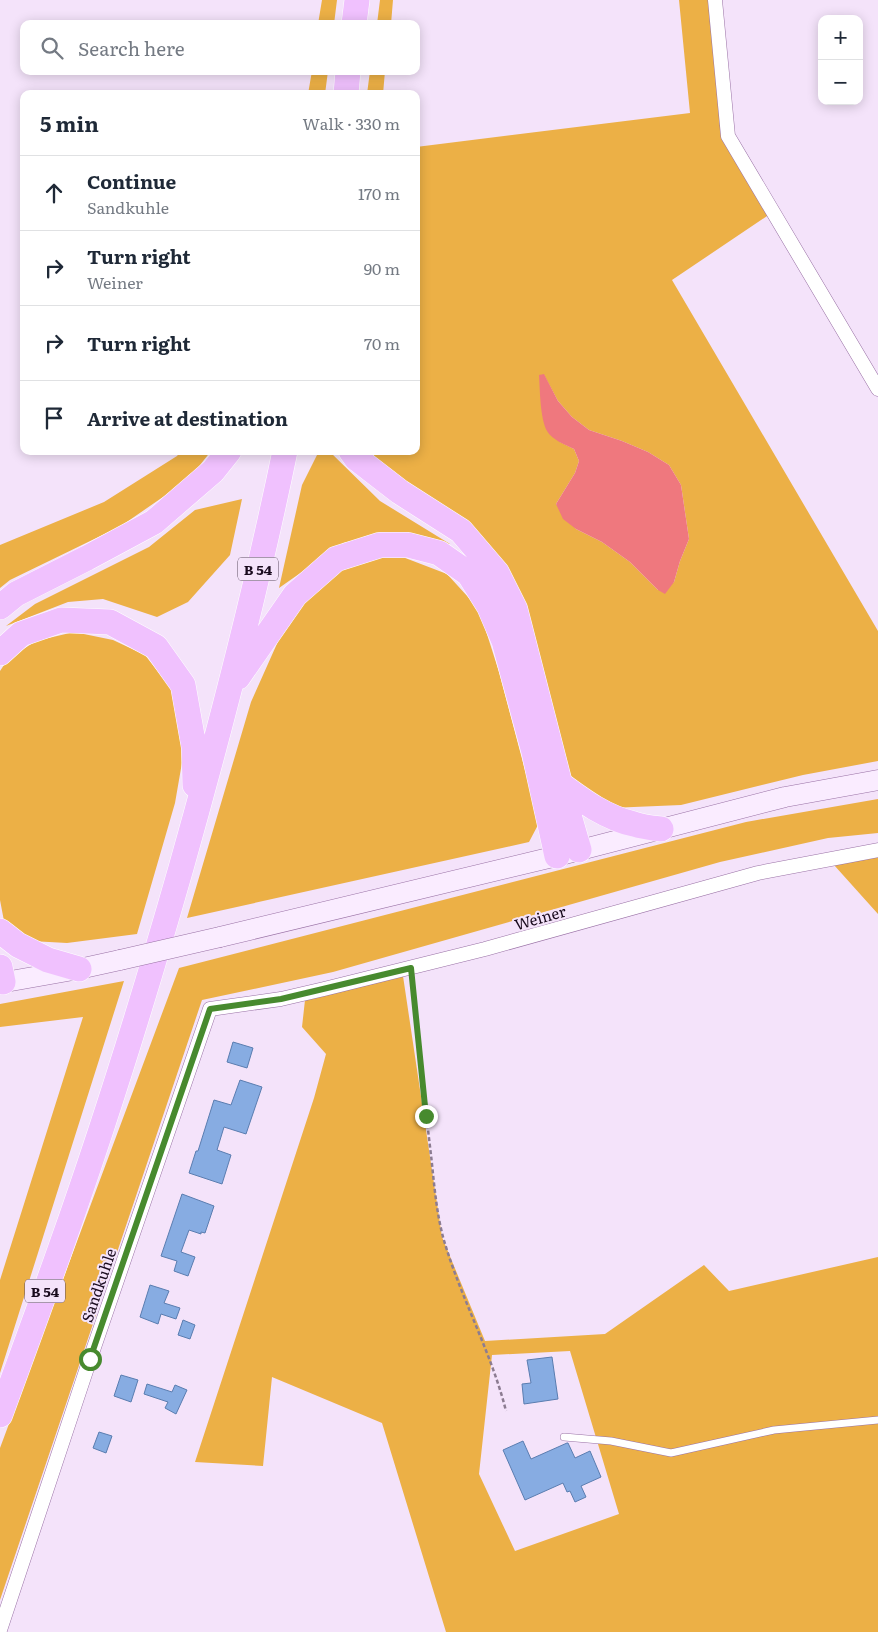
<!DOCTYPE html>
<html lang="en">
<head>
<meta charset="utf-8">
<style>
	:root { --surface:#fff; --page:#f6f6f7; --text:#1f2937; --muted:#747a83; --line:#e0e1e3 }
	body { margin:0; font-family:Literata,serif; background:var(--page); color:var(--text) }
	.controls { position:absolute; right:15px; top:15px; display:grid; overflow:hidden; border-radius:10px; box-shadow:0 2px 12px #0003 }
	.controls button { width:45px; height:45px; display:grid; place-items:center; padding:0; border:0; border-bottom:1px solid var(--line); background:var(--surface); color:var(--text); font:25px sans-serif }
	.stop { position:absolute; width:15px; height:15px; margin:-11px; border:4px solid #478a2e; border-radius:50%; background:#fff }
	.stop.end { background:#478a2e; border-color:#fff; box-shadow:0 1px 5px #0008 }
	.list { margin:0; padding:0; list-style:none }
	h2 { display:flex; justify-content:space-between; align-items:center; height:65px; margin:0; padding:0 20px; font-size:21px }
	h2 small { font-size:16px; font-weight:400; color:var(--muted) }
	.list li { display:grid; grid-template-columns:32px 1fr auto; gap:15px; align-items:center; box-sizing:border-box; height:75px; padding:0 20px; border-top:1px solid var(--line) }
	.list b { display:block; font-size:19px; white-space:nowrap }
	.list p { margin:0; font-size:16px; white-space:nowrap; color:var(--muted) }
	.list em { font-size:16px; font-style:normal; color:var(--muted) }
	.icon { flex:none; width:28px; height:28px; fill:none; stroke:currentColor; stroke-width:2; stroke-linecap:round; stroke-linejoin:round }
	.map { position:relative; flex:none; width:878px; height:1632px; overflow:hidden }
	.search { position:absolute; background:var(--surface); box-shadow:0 2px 12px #0003; left:20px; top:20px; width:400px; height:55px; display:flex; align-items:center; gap:12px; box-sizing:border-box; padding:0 18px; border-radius:10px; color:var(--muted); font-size:19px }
	.panel { position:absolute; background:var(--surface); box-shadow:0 2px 12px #0003; left:20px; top:90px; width:400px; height:365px; border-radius:10px }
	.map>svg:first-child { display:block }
	.green { fill:#ecb046; fill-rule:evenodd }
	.water { fill:#ef787e }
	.building { fill:#87ace2; stroke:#5a7db0 }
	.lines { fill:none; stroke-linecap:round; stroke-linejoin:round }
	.lane-casing { stroke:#9971a5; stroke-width:8 }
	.street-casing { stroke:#9971a5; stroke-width:15 }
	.secondary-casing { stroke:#9971a5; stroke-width:21 }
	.highway-casing { stroke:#fff; stroke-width:26 }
	.path { stroke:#8c7c91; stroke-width:2.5; stroke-dasharray:4 2.5; stroke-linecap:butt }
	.lane { stroke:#fff; stroke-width:7 }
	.street { stroke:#fff; stroke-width:14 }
	.secondary { stroke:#faecff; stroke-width:20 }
	.highway { stroke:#f0c1fe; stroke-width:25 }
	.secondary-bridge-casing { stroke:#9971a5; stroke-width:21; stroke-linecap:butt }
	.secondary-bridge { stroke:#faecff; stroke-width:20 }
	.route { stroke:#478a2e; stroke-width:6 }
	.labels { text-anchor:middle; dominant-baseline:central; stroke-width:4; stroke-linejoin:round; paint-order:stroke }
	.shield { fill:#f4e3fa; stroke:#5b4b5f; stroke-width:1 }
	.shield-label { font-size:14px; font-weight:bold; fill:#190a1d }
	.street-label { font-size:15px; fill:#190a1d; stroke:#f4e3fa }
</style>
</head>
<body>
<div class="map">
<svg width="878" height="1632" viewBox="0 0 878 1632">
	<rect width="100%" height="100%" fill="#f4e3fa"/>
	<path class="green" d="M 322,0 L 337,0 L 334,24 L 318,24 Z
		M 380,0 L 393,0 L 391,24 L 377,24 Z
		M 679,0 L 720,0 L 723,131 L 770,214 L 672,280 L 878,631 L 878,761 L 803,775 L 681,805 L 610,808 L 568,774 L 526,609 L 388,474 L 370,451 L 416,451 L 416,147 L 690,113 ZM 544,375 L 558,401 L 572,417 L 589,430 L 622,441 L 648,452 L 669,465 L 681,485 L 689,539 L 680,561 L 674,582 L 658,590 L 630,562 L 602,542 L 576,529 L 556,504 L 575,473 L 579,461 L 574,449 L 560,442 Z
		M 312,71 L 328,71 L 325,94 L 308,94 Z
		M 370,71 L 385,71 L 383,94 L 367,94 Z
		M 181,451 L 211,451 L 189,479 L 121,526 L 10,580 L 0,588 L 0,545 L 104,502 L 177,456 Z
		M 319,451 L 329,451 L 380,501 L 450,544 L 386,533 L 343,543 L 279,588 L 302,485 Z
		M 242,499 L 230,555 L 188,602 L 157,617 L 103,599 L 68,602 L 6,626 L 35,604 L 149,547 L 195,510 Z
		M 400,556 L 447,574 L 479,609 L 499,672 L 539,823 L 529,842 L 187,918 L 251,702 L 284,628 L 301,600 L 347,559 Z
		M 74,632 L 113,640 L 145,655 L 170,687 L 184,720 L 184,751 L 175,803 L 137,934 L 67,943 L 31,941 L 4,921 L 0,900 L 0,671 L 8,659 L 36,641 Z
		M 878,799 L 878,833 L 828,838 L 720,862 L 333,972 L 202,1000 L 0,1600 L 0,1448 L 179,968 L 746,822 Z
		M 878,857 L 878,914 L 834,865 Z
		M 403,976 L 442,1237 L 485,1341 L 605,1334 L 704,1265 L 729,1291 L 878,1257 L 878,1632 L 446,1632 L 382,1423 L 272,1377 L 263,1466 L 195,1462 L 314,1098 L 326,1054 L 302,1027 L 305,1000 ZM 570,1351 L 619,1514 L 515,1551 L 479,1474 L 492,1355 Z
		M 124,981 L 0,1373 L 0,1280 L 83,1017 L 0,1027 L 0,1004 Z"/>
	<path class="water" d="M 544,374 L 558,401 L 572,417 L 589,430 L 622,441 L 648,452 L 669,465 L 681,485 L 689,539 L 680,561 L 674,582 L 665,594 L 658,590 L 630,562 L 602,542 L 576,529 L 563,519 L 556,504 L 575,473 L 579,461 L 574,449 C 566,445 552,440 547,431 C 540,418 540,390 539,375 Z"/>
	<path class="building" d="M 233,1042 L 253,1048 L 247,1068 L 227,1062 Z
		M 240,1080 L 262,1087 L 246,1134 L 224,1127 L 217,1150 L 231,1155 L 222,1184 L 189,1173 L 196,1151 L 198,1151 L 214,1100 L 231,1105 Z
		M 182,1194 L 214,1206 L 205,1233 L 201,1232 L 201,1234 L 189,1230 L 181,1252 L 195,1257 L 188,1276 L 174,1271 L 177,1261 L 161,1256 Z
		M 150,1285 L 169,1291 L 164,1303 L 180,1308 L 176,1319 L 161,1314 L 158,1324 L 140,1317 Z
		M 183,1320 L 195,1325 L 190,1339 L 178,1335 Z
		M 552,1357 L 558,1399 L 524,1404 L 522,1384 L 531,1383 L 527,1360 Z
		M 121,1375 L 138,1380 L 131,1402 L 114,1396 Z
		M 147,1384 L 172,1392 L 175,1385 L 187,1390 L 176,1414 L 165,1408 L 168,1402 L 144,1394 Z
		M 99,1432 L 112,1436 L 106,1453 L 93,1448 Z
		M 523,1441 L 531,1459 L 567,1443 L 568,1443 L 575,1458 L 590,1451 L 601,1477 L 581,1486 L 586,1497 L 575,1502 L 570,1491 L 567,1492 L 563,1483 L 525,1500 L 503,1450 Z"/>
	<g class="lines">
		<g class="lane-casing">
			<path id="lane" d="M 564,1437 L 611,1441 L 671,1453 L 774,1430 L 878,1420"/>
		</g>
		<g class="street-casing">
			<path id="street" d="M 715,0 L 728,136 L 878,389
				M 0,1630 L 90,1359 L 210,1009 L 281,999 L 324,989 L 485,949 L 758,873 L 878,850"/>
		</g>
		<g class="secondary-casing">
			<path id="secondary" d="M 220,937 L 557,856 L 785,797 L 878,780
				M 0,983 L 79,969 L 120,960"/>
		</g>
		<g class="highway-casing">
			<path id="highway" d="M 354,24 L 357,0
				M 346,94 L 348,71
				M 351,451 L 356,458 L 400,492 L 461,531 L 497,573 L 515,609 L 560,784 L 579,850
				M 0,607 L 16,594 L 87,558 L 154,522 L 213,471 L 229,451
				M 0,653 L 21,634 L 61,620 L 110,622 L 156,647 L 183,685 L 194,747 L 195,785
				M 238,677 L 295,595 L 336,559 L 380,545 L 408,545 L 439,553 L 469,574 L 489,606 L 504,641 L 534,752 L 557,856
				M 560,784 C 583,801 606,818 634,824 C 643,827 652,828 661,829
				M 0,931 L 18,945 L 48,960 L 79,969
				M 0,967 L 3,982
				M 0,1415 C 21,1358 42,1301 62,1244 C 106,1120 145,994 181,868 C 220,730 256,591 285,451"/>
		</g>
		<path class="path" d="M 413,982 C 418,1039 424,1097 431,1155 C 434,1182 436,1210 443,1237 C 460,1297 491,1351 506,1411"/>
		<use href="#lane" class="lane"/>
		<use href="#street" class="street"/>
		<use href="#secondary" class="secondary"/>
		<use href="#highway" class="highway"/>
		<g class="secondary-bridge-casing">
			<path id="secondary-bridge" d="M 120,960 L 220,937"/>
		</g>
		<use href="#secondary-bridge" class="secondary-bridge"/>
	</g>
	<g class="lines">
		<path class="route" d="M 90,1359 L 210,1009 L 281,999 L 411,968 L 426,1116"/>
	</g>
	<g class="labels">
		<g class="shield">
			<rect x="238" y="557.5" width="40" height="23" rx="4"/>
			<rect x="25" y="1279.5" width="40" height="23" rx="4"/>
		</g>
		<g class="shield-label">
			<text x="258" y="569">B 54</text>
			<text x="45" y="1291">B 54</text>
		</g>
		<g class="street-label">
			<text transform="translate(540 917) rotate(-16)">Weiner</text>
			<text transform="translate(98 1285) rotate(-71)">Sandkuhle</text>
		</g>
	</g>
</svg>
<div class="controls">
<button>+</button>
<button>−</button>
</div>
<div class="stop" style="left:90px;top:1359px"></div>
<div class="stop end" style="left:426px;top:1116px"></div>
<div class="search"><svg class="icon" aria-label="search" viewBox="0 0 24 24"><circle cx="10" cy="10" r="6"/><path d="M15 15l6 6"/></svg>Search here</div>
<section class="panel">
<h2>5 min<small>Walk · 330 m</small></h2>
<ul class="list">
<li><svg class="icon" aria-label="ahead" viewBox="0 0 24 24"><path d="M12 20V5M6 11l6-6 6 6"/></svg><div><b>Continue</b><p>Sandkuhle</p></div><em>170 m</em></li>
<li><svg class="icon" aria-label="right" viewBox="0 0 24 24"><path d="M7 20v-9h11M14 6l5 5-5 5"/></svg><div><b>Turn right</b><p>Weiner</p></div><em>90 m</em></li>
<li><svg class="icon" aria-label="right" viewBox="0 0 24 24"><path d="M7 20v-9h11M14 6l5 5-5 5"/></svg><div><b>Turn right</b></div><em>70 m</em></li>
<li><svg class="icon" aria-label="arrive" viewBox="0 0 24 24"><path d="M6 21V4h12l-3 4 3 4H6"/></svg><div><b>Arrive at destination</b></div></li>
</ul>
</section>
</div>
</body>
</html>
